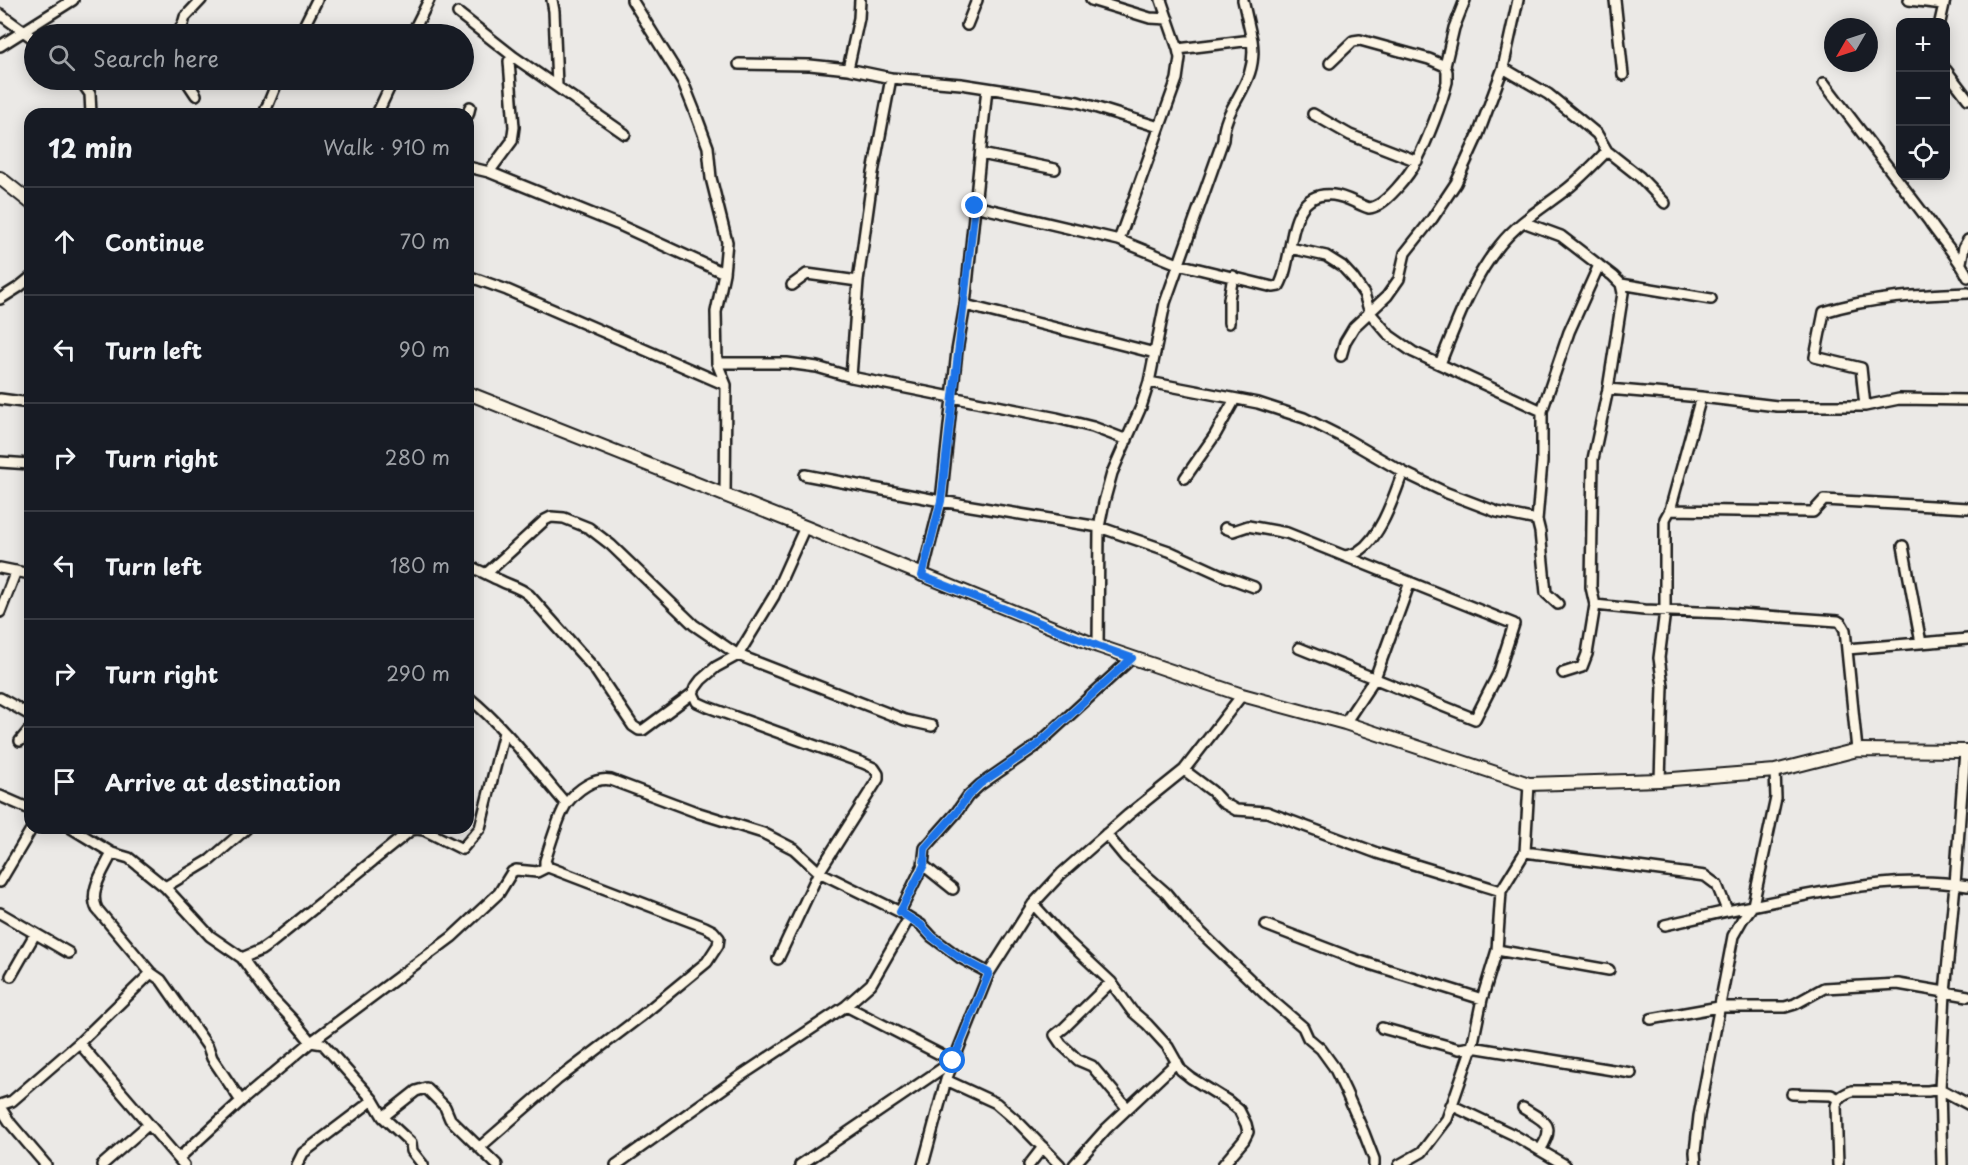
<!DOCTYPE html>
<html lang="en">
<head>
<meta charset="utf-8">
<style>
	:root { --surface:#171b24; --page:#242831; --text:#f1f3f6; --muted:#9ea1a6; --line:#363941 }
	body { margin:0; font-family:"Playpen Sans",sans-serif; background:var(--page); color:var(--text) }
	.controls { position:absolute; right:18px; top:18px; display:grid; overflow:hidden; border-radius:12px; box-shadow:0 3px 15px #0003 }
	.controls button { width:54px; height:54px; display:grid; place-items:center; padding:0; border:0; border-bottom:2px solid var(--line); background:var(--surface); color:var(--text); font:30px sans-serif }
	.compass { position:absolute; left:1824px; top:18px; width:54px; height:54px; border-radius:50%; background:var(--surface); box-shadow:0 3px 15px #0003; rotate:231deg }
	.stop { position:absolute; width:18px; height:18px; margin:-14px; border:4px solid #1a73e8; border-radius:50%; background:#fff }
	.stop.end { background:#1a73e8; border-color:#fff; box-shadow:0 2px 6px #0008 }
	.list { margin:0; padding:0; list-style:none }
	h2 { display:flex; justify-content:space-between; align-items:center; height:78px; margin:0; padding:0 24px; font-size:26px }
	h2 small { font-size:20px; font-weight:400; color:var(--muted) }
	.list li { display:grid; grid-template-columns:39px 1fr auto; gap:18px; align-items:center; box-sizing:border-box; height:108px; padding:0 24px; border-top:2px solid var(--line) }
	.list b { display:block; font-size:22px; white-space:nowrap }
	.list em { font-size:20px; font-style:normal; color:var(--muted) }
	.icon { flex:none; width:33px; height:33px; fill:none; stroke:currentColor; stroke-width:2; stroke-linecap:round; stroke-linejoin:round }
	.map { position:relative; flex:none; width:1968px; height:1165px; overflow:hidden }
	.search { position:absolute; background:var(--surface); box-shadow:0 3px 15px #0003; left:24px; top:24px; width:450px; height:66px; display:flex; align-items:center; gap:15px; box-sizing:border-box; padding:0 21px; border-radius:33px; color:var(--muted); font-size:22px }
	.panel { position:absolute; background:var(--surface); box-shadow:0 3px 15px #0003; left:24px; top:108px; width:450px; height:726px; border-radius:18px }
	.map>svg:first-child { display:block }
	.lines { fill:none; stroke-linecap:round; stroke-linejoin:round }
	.street-casing { stroke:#1c1c1c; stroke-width:14 }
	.secondary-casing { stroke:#1c1c1c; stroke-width:16 }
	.street { stroke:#fcf5e5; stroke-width:9 }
	.secondary { stroke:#fcf5e5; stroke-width:12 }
	.route { stroke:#1a73e8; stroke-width:8 }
</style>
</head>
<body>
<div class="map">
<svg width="1968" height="1165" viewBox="0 0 1968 1165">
	<rect width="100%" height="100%" fill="#ebe9e6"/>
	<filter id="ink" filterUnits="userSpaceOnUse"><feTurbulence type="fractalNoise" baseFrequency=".0167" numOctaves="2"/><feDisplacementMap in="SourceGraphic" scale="12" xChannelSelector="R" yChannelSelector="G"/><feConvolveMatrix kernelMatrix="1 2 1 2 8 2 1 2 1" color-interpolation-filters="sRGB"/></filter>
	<g filter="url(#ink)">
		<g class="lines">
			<g class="street-casing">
				<path id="street" d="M 552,0 L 554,11 L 557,86
					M 632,0 L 683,82 L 695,112 L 708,147 L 711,178 L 727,242 L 724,273 L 716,312 L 717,363 L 726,385 L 725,496
					M 1091,0 L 1150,18 L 1168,19
					M 1243,0 L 1252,40
					M 1615,0 L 1623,75
					M 1909,0 L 1943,4
					M 458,13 L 514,57 L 625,134
					M 0,14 L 34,39
					M 1940,22 L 1945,0
					M 967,25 L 977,0
					M 176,34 L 183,24 L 185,17 L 201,0
					M 300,34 L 317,0
					M 412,34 L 429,0
					M 0,46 L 73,0
					M 739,64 L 810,65 L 848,69 L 891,78 L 961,84 L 987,88 L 965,305 L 957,351 L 941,501 L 922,576
					M 1445,66 L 1454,28 L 1465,0
					M 1503,68 L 1548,94 L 1579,119 L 1597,134 L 1607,151 L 1640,177 L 1665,203
					M 848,69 L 859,18 L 860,0
					M 1946,70 L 1968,99
					M 891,78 L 873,173 L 858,281 L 851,377 L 1057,418 L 1093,427 L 1127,440
					M 80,80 L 90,94 L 91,114
					M 186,80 L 196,95
					M 1824,83 L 1929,221 C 1941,240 1958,256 1968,277
					M 987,88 L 1078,102 L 1159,127
					M 264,114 L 278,80
					M 377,114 L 393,80
					M 1313,114 L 1350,135 L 1417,161
					M 468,115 L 470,107
					M 981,154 L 1055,169
					M 468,167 L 489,172 L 617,224 L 724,273
					M 489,172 L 512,141 L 514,127 L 509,61 L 514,57
					M 975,206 L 1119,240 L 1178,264 L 1273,287 L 1279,286 C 1296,257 1284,190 1333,195 C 1345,196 1357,204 1369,208 C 1385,207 1410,174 1417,160 C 1428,139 1441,105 1447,82 L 1447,72 L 1445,66 L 1429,59 L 1360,40 L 1353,41 L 1330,63
					M 1523,222 L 1561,236 L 1613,276 L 1621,284 L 1623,293 L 1608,389 L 1593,459 L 1591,587 L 1595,605 L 1587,654 L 1582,667 L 1563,673
					M 1119,240 L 1177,79 L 1180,58 L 1178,49 L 1161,0
					M 1290,248 L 1326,256 L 1342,266 L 1353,278 L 1364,294 L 1370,313 L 1390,336 L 1413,352 L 1542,411
					M 1961,262 L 1964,247 L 1968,240
					M 468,276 L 507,290 L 726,385
					M 1621,284 L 1711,299
					M 792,285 L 807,274 L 858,281
					M 0,299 L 19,287 L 30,278
					M 965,305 L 1155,353
					M 1229,323 L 1229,299 L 1233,276
					M 1341,356 L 1345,342 L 1354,327 L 1387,296 L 1399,279 L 1405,253 L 1432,219 L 1456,183 L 1478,135 L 1503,68 L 1518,0
					M 717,363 L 787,363 L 817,367 L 851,377
					M 1440,364 C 1456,324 1472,279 1500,245 C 1518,222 1544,207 1567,189 C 1581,178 1594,164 1607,151
					M 1149,382 L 1258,403 L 1304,418 L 1346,439 L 1403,472 L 1447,493 L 1497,512 L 1537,520
					M 1608,389 L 1701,397 L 1777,406 L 1865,406 L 1899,399 L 1968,400
					M 0,399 L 30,403
					M 1865,406 L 1861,368 L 1815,357 L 1824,312 C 1872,297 1918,295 1968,293
					M 0,462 L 30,464
					M 805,475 L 941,501 L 1099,527 L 1169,551 L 1224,576 L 1254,587
					M 1185,478 L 1215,435 L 1235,399
					M 1670,510 L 1813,512 L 1824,500 L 1968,508
					M 1225,528 L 1233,531 L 1248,526 L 1287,533 L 1514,624 L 1498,674 L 1475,719 L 1299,648
					M 1903,546 L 1921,643
					M 1345,556 C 1350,555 1355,554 1359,551 C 1381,537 1394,496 1403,472
					M 468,566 C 479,570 488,575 499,580 C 510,586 518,586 529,595 L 594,668 L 633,726 L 639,730 L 643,730 L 693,693
					M 0,568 L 30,574
					M 487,573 L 545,520 L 551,517 L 564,518 L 589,528 L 611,545 L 694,625 L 738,655 L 905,720 L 932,726
					M 1558,604 L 1546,593 L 1540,532 L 1537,520 L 1542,462 L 1542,411 L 1569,332 L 1599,265
					M 1595,605 L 1644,610 L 1725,613 L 1838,621 L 1841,623 L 1845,630 L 1857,750
					M 0,612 L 16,571
					M 1098,646 L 1099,527 L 1104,502 L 1112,473 L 1141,407 L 1149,382 L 1165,303 L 1223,140 C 1224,102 1259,86 1252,40 L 1178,49
					M 1847,649 L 1968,639
					M 468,697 C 505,727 535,768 566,804
					M 0,698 L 30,715
					M 1345,723 L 1375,678 L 1410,582
					M 20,741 L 30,729
					M 1184,770 L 1212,791 L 1222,802 L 1236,810 L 1267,812 L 1377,853 L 1501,891
					M 1660,780 L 1663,686 L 1659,658 L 1665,611 L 1665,519 L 1670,510 L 1701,397
					M 0,796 L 30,809
					M 71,828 L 112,853 L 129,858 L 165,887 L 210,936 L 242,958 L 269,995 L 292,1019 L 311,1042 L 323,1044 L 373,1100 L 383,1117 L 411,1143 L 412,1151 L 423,1165
					M 1106,834 L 1125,857 L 1166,893 L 1189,921 L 1268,997 L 1303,1027 L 1308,1038 L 1321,1049 L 1334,1067 L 1346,1092 L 1364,1133 L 1374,1159 L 1374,1165
					M 1525,852 L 1705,876 L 1717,885 L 1727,910
					M 112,853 C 104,870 88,891 97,909 L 151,973 L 161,980 L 208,1047 L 212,1058 L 241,1101
					M 923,865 L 953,889
					M 0,882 L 32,828
					M 165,887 L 210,860 L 247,828
					M 1033,904 L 1063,937 L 1111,982 L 1132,1011 L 1147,1024 L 1168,1047 L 1181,1070 L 1191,1078 L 1228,1101 L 1239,1110 L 1246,1124 L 1248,1132 L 1244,1140 L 1223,1165
					M 900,912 L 923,865 L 925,848 L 956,813 L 968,796 L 980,785 L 1036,746 L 1132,658
					M 0,913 L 69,953
					M 1266,925 L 1357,960 L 1482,999
					M 1665,925 C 1707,915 1749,906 1791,898 C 1848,887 1909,876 1968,886
					M 1497,950 L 1609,970
					M 242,958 L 261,950 L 271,943 L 411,830 L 417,829 L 424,830 L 462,849 L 480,828 L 504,732
					M 778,959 L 819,872 L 878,779 L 878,774 L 874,768 L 863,763 L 708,707 L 697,702 L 693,693 L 695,688 L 701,680 L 716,667 L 738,655 L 774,596 L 805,527
					M 11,976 L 35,934
					M 1111,982 L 1064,1028 L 1055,1035 L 1061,1044 L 1078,1060 L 1092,1066 L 1128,1109
					M 1651,1019 L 1719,1007 L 1785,1007 L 1795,1004 L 1824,988 L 1898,984 L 1968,996
					M 1382,1028 L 1459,1049 L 1472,1047 L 1631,1073
					M 79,1043 L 184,1165
					M 946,1080 L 996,1103 L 1019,1123 L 1060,1165
					M 1792,1094 L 1831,1095 L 1839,1099
					M 0,1105 L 12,1101 L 79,1043 L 151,973
					M 1451,1105 L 1514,1135 L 1565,1165
					M 0,1107 L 11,1124 L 46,1165
					M 1523,1108 C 1545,1122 1557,1124 1540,1150
					M 383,1117 L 416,1091 L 426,1088 L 445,1107 L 450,1119 L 497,1165
					M 480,1147 L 557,1080 L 640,1017 L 707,962 L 718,945 L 719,938 L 713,931 L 705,927 L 548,867 L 545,861 C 549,848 560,812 567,803 C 577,790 594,777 611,780 L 699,813 L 763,833 L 794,849 L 819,872 L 900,912 L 921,925 L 932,937 L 959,957 L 989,973
					M 179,1158 L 241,1101 L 311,1042 L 452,937 L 499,893 L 512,872 L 516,870 L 537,872 L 545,868 L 545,861
					M 102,1165 L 149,1124
					M 297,1165 L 303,1153 L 373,1100
					M 616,1165 L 742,1075 L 846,1006 L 871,984 L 909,918
					M 800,1165 L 953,1061 L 846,1006
					M 923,1165 L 946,1080 L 989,973 L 1033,904 L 1061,874 L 1128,815 L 1184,770 L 1242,695
					M 1029,1165 L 1043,1147
					M 1074,1165 L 1106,1129 L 1177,1062
					M 1399,1165 L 1422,1152 L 1447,1119 L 1472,1047 L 1482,999 L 1497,950 L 1501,891 L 1525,852 L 1529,784
					M 1696,1165 L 1695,1152 L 1699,1116 L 1733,936 L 1742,920 L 1753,905 L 1776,798 L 1775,771
					M 1838,1165 L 1836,1106 C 1838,1097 1844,1094 1852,1091 L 1928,1091 L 1940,1089 L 1968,1104
					M 1942,1165 L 1940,1089 L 1945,993 L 1955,884 L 1965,751"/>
			</g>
			<g class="secondary-casing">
				<path id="secondary" d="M 0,178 L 30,202
					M 468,393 L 805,527 L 1098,646 L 1242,695 L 1345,723 L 1529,784 L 1660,780 L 1775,771 L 1857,750 L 1968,751"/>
			</g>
			<use href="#street" class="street"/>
			<use href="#secondary" class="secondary"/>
		</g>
	</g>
	<g class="lines" filter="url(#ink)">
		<path class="route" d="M 953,1061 L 989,973 L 959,957 L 932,937 L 921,925 L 900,912 L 924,865 L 925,848 L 956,813 L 968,796 L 980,784 L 1036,746 L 1132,658 L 1098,646 L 922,576 L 941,501 L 975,206"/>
	</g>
</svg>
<div class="controls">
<button>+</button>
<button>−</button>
<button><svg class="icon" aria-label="locate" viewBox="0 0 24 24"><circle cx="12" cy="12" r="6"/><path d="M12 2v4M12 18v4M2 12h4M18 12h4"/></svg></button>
</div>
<svg class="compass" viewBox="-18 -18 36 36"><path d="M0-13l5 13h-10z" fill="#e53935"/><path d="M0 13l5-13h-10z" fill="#9ea1a6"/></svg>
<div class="stop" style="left:953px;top:1061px"></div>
<div class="stop end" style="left:975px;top:206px"></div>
<div class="search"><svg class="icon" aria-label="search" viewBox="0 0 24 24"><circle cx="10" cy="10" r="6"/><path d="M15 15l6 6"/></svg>Search here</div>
<section class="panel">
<h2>12 min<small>Walk · 910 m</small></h2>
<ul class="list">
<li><svg class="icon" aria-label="ahead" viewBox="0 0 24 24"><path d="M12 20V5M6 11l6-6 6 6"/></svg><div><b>Continue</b></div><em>70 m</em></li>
<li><svg class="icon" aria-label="left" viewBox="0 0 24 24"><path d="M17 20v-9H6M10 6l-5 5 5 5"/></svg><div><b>Turn left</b></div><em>90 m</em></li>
<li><svg class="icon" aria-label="right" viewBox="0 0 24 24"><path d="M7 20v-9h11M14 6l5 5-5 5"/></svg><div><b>Turn right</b></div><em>280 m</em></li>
<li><svg class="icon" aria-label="left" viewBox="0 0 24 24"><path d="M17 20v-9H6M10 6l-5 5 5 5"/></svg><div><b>Turn left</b></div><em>180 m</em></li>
<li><svg class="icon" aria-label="right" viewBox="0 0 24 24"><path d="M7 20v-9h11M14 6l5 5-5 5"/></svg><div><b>Turn right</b></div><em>290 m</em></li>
<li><svg class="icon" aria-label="arrive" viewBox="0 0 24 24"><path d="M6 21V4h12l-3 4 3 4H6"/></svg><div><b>Arrive at destination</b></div></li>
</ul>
</section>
</div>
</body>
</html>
